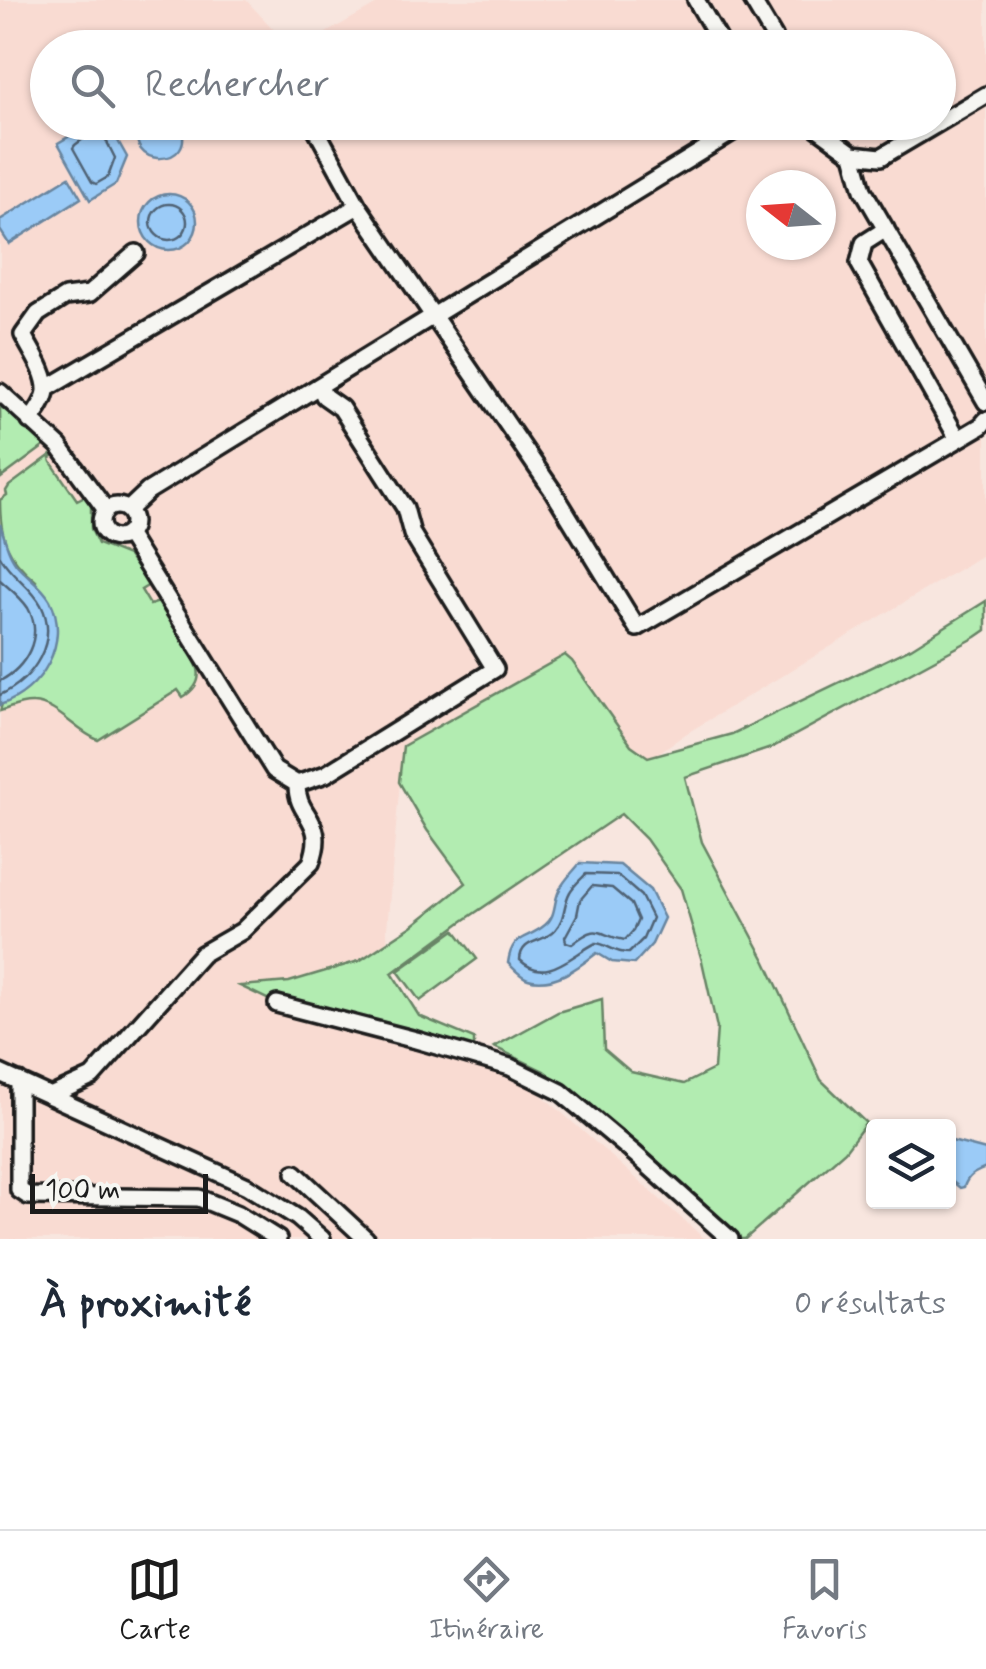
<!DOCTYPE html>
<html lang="fr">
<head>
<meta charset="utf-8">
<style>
	:root { --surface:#fff; --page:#f2f2f3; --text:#1f2937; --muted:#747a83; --line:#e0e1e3; --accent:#1c1c1c }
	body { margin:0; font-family:Mynerve,sans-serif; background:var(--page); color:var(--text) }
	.controls { position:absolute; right:30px; bottom:30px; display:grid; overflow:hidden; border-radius:10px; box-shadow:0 2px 8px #0004 }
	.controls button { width:90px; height:90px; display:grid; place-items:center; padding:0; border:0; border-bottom:2px solid var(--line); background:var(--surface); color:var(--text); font:50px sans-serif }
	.compass { position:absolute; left:746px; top:170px; width:90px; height:90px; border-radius:50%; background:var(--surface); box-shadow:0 2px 8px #0004; rotate:287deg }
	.scale { position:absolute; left:30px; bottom:25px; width:178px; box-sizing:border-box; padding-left:10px; border:5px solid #1c1c1c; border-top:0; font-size:28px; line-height:35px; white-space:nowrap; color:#1c1c1c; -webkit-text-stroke:8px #f6f6f2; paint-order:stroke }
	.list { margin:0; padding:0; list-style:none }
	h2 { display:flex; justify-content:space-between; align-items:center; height:130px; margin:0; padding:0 40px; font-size:42px }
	h2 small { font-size:32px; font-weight:400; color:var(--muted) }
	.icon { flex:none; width:55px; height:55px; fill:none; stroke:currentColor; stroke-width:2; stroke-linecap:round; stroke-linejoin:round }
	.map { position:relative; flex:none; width:986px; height:1239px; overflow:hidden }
	.search { position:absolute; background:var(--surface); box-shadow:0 2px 8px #0004; left:30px; right:30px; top:30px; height:110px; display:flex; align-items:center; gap:25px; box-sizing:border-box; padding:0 35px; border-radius:55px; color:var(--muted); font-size:38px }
	.sheet { height:290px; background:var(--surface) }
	nav { display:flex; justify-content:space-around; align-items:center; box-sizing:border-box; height:140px; border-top:2px solid var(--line); background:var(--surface); font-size:28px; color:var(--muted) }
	nav a { display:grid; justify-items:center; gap:5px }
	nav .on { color:var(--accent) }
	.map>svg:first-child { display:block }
	.built { fill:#f9dbd2; fill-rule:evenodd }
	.green { fill:#b2ecb1; stroke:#678466; stroke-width:2.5 }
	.water { fill:#9bcbf7; stroke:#68859f; stroke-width:2.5 }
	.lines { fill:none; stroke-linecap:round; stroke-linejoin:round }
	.shore { stroke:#4f6274; stroke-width:2.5 }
	.minor-casing { stroke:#1c1c1c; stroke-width:22 }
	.minor { stroke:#f6f6f2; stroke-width:15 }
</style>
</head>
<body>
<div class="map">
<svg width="986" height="1239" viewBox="0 0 986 1239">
	<rect width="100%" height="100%" fill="#f8e6df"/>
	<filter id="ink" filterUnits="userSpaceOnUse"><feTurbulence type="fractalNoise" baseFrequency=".01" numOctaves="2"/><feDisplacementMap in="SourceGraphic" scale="20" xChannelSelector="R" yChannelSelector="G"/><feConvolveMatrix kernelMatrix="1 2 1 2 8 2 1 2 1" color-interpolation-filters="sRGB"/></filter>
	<g filter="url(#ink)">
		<path class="built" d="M 0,0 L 246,0 L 290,47 L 48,48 L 48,122 L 938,122 L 938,48 L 301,47 L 384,0 L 986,0 L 986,553 L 687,733 L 631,772 L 403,746 L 387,929 L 389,1001 L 510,1067 L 705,1239 L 0,1239 ZM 761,185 L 821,185 L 821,245 L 761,245 Z"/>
		<path class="green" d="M 0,406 L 44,441 L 43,447 L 1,478 Z
			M 55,452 L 57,454 L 50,459 L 51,462 L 77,500 L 85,496 L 91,506 L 91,529 L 98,544 L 128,556 L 149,585 L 141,590 L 150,605 L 159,602 C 167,616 195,656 198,669 C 201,682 193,691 183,697 L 178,690 L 98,740 C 76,732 57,704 33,703 C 22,702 10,708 0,711 L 36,581 C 6,556 0,538 0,500 L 7,495 L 6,491 L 9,486 Z
			M 986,601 L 986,630 L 976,637 L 771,748 L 685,777 L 702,842 L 766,962 L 821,1080 L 866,1123 L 845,1151 L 745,1239 L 739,1239 L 601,1115 L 544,1071 L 494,1047 L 558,1012 L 602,999 L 604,1049 L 631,1072 L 684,1084 L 714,1069 L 717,1028 L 702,961 L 681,889 L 646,839 L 621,814 L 460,923 L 392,973 L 419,1016 L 474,1039 L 474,1062 L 313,1021 L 240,986 L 289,982 L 359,961 L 412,926 L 466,883 L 427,830 L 399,782 L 403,746 L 565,655 L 572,661 L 631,745 L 648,757 L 732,734 L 911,648 Z
			M 455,930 L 477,959 L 420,1001 L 398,971 Z"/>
		<path class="water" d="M 141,122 L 179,123 C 202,169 119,171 141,122 Z
			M 92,123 L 108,123 L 127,157 L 116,184 L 90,200 L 58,143 Z
			M 69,177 L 81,198 L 9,244 L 0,230 L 0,220 Z
			M141 222a28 28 0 1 1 56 0a28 28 0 1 1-56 0Z
			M 0,524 C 5,538 8,555 18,566 C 29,578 42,586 50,600 C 71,642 42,691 0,705 Z
			M 580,863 L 620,865 L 650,890 L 664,918 L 652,944 L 634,964 L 612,962 L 597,953 C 579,967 553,987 528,979 C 521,977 514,969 508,963 C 512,933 526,941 545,925 C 557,916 553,900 560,889 C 564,880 574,871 580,863 Z
			M 948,1140 L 986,1150 L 986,1168 C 974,1173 968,1175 964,1187 L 960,1188 L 949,1179 Z"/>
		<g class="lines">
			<path class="shore" d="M 95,130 L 102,132 L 115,158 L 108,177 L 96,184 L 92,182 L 73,148 L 75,145 Z
				M151 222a18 18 0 1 1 36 0a18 18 0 1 1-36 0Z
				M 0,556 C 11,576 31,586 41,605 C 59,641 34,679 0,695
				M 0,580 C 10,589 21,597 28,608 C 44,637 26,667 0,681
				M 586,874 L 617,875 L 641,896 L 652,918 L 643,939 L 629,953 C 613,953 608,944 596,943 C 571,955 546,985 520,960 C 521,938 543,944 555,930 C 566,918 563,904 570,892 C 573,886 581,879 586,874 Z
				M 592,886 L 612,888 L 631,904 L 638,920 L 633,931 L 625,940 C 597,936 602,921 572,944 L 566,942 L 565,937 L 577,915 L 580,900 Z"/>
			<g class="minor-casing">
				<path id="minor" d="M 696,0 L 724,48
					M 752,0 L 774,37 L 777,48
					M 312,122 L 358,206 L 553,491 L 637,628 L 981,426 L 986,420
					M 763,122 L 766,125 L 781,122
					M 809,122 L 853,154 L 881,157 L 986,95
					M 853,154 L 863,190 L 986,402
					M 886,229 L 864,243 L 859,263 L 958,439
					M 46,389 L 358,206
					M 0,392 L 59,446 L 106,510
					M 30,421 C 36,413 45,401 46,391 C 47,373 31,351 23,335 L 38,314 L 65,297 L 89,294 L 136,253
					M101 522a16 16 0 1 1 32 0a16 16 0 1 1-32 0Z
					M 128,510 L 148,491 L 749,122
					M 127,534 L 274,770 L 297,784 L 326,774 L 495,669 L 412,534 L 405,508 L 341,408 L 324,396 L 320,386
					M 277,1004 L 416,1040 L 510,1067 L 561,1092 L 635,1154 L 730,1239
					M 0,1073 L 247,1186 L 298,1218 L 322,1239
					M 19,1081 L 19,1190 L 28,1196 L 199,1198 L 238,1214 L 278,1239
					M 50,1096 L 92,1077 L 202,954 L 242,931 L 311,863 C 328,818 296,818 297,784
					M 295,1173 L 366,1239"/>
			</g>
			<use href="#minor" class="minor"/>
		</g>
	</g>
</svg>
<div class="controls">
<button><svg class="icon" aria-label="layers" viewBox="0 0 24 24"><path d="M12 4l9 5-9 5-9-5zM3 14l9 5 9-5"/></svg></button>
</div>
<svg class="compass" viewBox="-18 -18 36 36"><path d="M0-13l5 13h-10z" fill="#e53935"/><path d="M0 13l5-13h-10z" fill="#747a83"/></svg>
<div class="scale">100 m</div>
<div class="search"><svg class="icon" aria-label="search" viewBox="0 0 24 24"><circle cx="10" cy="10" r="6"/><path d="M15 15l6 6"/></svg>Rechercher</div>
</div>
<section class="sheet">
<h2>À proximité<small>0 résultats</small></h2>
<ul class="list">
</ul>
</section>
<nav>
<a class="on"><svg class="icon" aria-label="map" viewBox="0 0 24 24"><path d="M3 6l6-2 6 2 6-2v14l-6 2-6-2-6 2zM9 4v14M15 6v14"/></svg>Carte</a>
<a><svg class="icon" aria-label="directions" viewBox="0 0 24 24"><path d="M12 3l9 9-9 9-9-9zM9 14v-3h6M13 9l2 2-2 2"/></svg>Itinéraire</a>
<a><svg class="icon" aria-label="saved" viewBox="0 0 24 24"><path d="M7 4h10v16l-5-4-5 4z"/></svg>Favoris</a>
</nav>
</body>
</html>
